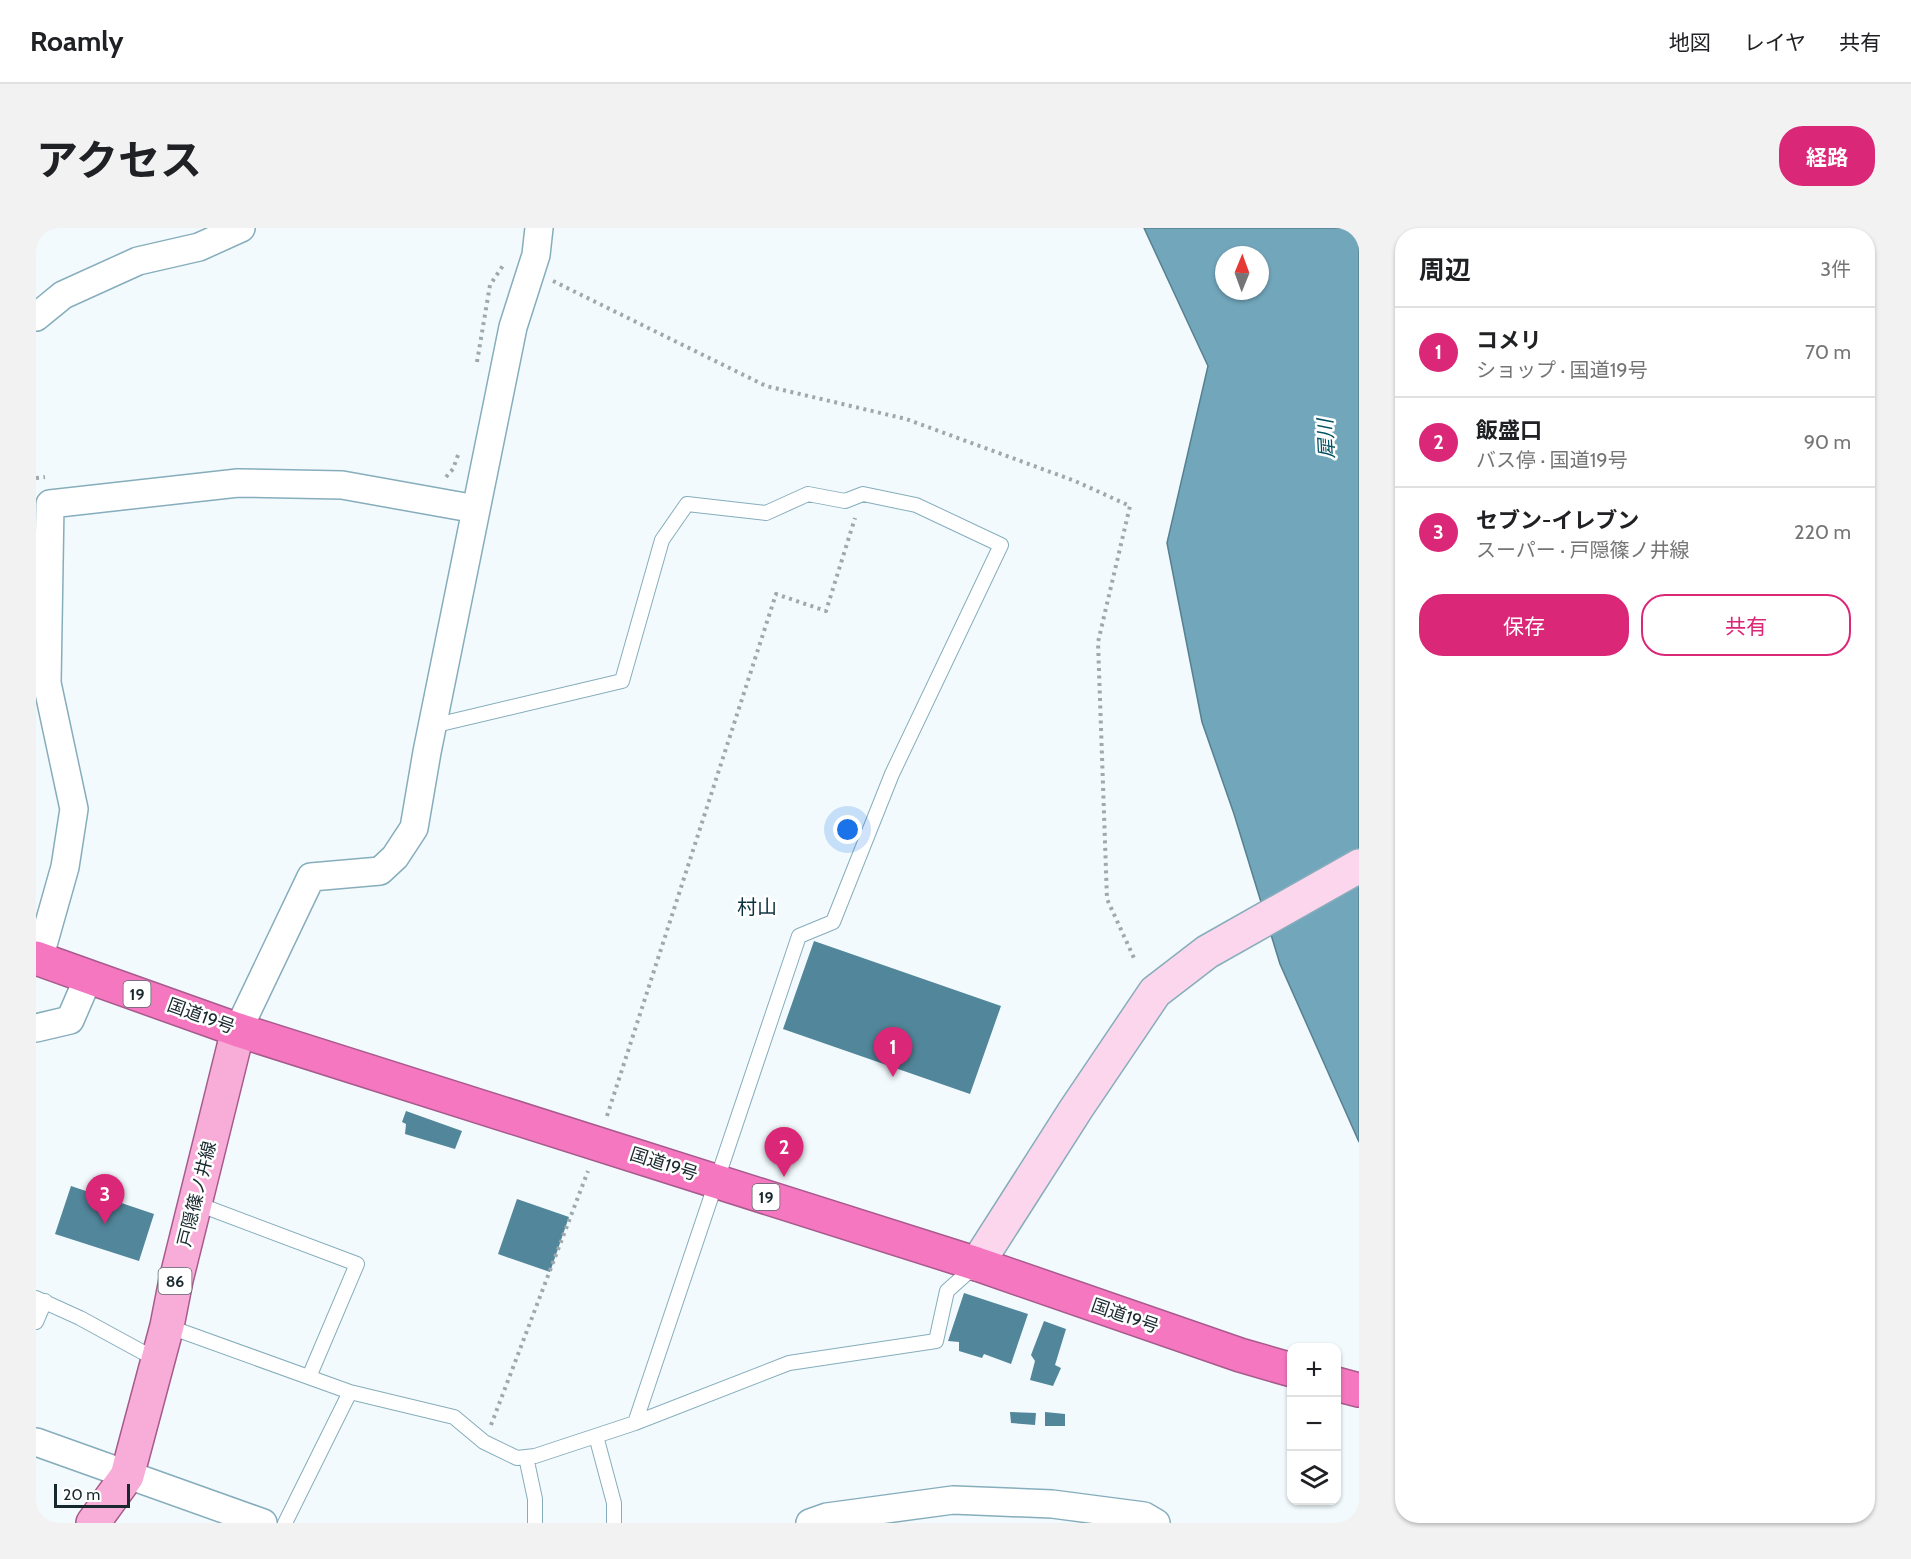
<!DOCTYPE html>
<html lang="ja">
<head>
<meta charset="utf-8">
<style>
	:root { --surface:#fff; --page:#f2f2f2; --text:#202124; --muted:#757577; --line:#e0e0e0; --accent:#db2777 }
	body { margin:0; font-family:Cabin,"Noto Sans JP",sans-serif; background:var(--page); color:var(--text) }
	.controls { position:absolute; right:18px; bottom:18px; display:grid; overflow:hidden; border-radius:12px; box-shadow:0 2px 4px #0004 }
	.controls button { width:54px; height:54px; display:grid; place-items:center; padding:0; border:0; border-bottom:2px solid var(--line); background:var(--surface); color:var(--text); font:30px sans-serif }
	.compass { position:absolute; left:1179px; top:18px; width:54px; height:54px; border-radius:50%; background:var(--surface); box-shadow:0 2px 4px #0004; rotate:1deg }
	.scale { position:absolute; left:18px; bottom:15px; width:76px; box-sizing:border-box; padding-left:6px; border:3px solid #19282e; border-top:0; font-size:16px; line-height:21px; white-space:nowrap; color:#19282e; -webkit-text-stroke:4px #fff; paint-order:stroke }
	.you { position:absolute; left:812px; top:602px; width:21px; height:21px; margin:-15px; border:4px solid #fff; border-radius:50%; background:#1a73e8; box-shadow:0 0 0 9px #1a73e833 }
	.badge { display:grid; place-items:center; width:39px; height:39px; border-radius:50%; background:var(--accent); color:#fff; font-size:20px; font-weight:700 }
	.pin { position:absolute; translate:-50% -50px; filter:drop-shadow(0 2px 3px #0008) }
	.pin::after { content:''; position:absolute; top:32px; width:21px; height:18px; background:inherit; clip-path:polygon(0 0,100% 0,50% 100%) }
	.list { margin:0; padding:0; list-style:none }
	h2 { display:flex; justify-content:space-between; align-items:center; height:78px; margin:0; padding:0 24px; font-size:26px }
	h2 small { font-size:20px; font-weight:400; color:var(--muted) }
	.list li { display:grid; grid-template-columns:39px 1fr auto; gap:18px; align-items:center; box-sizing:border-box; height:90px; padding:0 24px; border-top:2px solid var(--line) }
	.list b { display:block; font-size:22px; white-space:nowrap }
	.list p { margin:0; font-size:20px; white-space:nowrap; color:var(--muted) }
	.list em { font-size:20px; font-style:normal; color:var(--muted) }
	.actions { display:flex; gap:12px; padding:18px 24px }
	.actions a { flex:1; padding:14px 0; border:2px solid var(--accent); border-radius:24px; text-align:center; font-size:21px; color:var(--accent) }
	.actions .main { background:var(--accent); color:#fff }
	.icon { flex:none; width:33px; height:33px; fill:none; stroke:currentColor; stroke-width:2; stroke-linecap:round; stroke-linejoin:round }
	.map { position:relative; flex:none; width:1323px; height:1295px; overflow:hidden; border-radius:24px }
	header { display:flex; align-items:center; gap:36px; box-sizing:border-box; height:84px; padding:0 30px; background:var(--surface); border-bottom:2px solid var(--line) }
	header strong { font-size:28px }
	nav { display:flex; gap:33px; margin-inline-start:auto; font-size:21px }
	.intro { display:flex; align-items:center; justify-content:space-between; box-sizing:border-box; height:144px; padding:0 36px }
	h1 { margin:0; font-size:42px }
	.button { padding:15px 27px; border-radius:24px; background:var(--accent); color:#fff; font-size:21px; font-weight:700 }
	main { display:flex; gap:36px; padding:0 36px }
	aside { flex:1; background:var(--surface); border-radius:24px; box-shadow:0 2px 4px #0004 }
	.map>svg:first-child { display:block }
	.water { fill:#72a6bb; stroke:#578091; stroke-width:1.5; fill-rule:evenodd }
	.building { fill:#52869a }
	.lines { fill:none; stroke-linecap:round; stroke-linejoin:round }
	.lane-casing { stroke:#86adbc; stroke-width:16 }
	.street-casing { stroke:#86adbc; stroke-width:30 }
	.secondary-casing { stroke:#86adbc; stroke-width:36 }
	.primary-casing { stroke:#a75b8d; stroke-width:36 }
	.highway-casing { stroke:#a75b8d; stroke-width:36 }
	.path { stroke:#9ea9ad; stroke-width:4; stroke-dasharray:3 4.5; stroke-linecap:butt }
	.lane { stroke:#fff; stroke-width:14 }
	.street { stroke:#fff; stroke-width:27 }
	.secondary { stroke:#fcd6ec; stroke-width:33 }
	.primary { stroke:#f8add9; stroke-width:33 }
	.highway { stroke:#f477c0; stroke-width:33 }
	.labels { text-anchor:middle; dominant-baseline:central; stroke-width:5; stroke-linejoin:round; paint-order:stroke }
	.shield { fill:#fff; stroke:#5e686d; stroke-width:1.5 }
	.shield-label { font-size:16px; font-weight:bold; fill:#19282e }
	.street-label { font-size:18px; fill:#19282e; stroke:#fff }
	.water-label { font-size:20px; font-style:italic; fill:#004f64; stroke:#fff }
	.neighbourhood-label { font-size:20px; fill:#0c313e; stroke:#fff }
</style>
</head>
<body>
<header>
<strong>Roamly</strong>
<nav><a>地図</a><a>レイヤ</a><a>共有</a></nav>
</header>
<div class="intro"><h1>アクセス</h1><a class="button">経路</a></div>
<main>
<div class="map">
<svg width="1323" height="1295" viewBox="0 0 1323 1295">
	<rect width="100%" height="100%" fill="#f2fafd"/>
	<path class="water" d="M 1108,0 L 1323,0 L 1323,914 L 1244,736 L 1198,586 L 1166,494 L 1131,315 L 1172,138 ZM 1188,27 L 1224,27 L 1224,63 L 1188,63 Z"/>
	<path class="building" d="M 778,713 L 965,778 L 934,866 L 747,801 Z
		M 370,883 L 426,903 L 419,921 L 369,906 L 370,896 L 366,894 Z
		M 35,958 L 118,986 L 103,1033 L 19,1006 Z
		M 481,971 L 533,989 L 514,1044 L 462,1026 Z
		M 928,1065 L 992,1086 L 975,1136 L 948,1126 L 946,1130 L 923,1123 L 923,1114 L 912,1113 Z
		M 1008,1093 L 1030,1101 L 1019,1137 L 1025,1140 L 1017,1158 L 994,1152 L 999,1133 L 995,1127 Z
		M 974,1184 L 1000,1185 L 999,1197 L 975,1195 Z
		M 1009,1184 L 1029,1186 L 1029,1198 L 1009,1198 Z"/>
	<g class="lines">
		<g class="lane-casing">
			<path id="lane" d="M 396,498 L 586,453 L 626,312 L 651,276 L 730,285 L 772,266 L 809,273 L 827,266 L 880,277 L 965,317 L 856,546 L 797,694 L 763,708 L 599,1195 L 753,1135 L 900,1113 L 911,1063 L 940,1037
				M 159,975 L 321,1036 L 273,1149
				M 0,1070 L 44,1090 L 121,1132
				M 0,1094 L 9,1073
				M 131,1098 L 314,1164 L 418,1189 L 448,1214 L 481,1230 L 499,1228 L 599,1195
				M 560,1208 L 578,1275 L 578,1295
				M 490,1229 L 499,1271 L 499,1295
				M 249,1295 L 314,1164"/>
		</g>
		<g class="street-casing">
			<path id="street" d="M 0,89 L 27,67 L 102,33 L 163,19 L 205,0
				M 3,731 L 29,639 L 38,581 L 11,455 L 14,276 L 202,255 L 306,257 L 440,281
				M 0,800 L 34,792 L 53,748
				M 202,802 L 275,649 L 344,643 L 359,629 L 378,600 L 391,524 L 477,99 L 500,27 L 503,0
				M 0,1214 L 227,1295
				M 774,1295 L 791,1289 L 917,1272 L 1016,1276 L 1108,1288 L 1120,1295"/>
		</g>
		<g class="secondary-casing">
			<path id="secondary" d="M 941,1036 L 1040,881 L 1119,764 L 1171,724 L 1323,638"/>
		</g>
		<g class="primary-casing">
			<path id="primary" d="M 57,1295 L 91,1248 L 131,1098 L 140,1052 L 202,802"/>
		</g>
		<g class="highway-casing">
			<path id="highway" d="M 0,730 L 202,802 L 941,1036 L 1204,1127 L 1256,1142
				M 1300,1156 L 1323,1162"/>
		</g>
		<path class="path" d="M 517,53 L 730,158 L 870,191 L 1039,253 L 1094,278 L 1062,414 L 1071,671 L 1098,730
			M 441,134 L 454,57 L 468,36
			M 410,249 L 417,241 L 422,227
			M 0,250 L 9,249
			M 571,888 L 740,366 L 790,383 L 819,290
			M 455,1197 L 552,943"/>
		<use href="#lane" class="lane"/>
		<use href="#street" class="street"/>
		<use href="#secondary" class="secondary"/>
		<use href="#primary" class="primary"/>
		<use href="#highway" class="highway"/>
	</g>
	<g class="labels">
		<g class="shield">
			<rect x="87.5" y="753" width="27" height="26" rx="4.5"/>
			<rect x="716.5" y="956" width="27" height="26" rx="4.5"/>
			<rect x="122.5" y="1040" width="33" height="26" rx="4.5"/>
		</g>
		<g class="shield-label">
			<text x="101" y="766">19</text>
			<text x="730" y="969">19</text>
			<text x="139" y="1053">86</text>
		</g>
		<g class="street-label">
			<text transform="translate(165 788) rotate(20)">国道19号</text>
			<text transform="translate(628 936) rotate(18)">国道19号</text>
			<text transform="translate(161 966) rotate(-76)">戸隠篠ノ井線</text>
			<text transform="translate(1089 1088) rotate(19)">国道19号</text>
		</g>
		<g class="water-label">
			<text transform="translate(1290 211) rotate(-93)">犀川</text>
		</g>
		<g class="neighbourhood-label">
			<text x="721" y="679">村山</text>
		</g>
	</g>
</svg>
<div class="controls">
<button>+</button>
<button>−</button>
<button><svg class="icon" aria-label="layers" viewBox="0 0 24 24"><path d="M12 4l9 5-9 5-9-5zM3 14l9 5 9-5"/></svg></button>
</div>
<svg class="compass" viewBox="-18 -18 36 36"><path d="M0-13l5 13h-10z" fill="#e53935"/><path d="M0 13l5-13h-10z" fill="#757577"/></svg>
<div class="scale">20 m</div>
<div class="you"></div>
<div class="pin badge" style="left:857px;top:849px">1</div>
<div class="pin badge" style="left:748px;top:949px">2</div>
<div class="pin badge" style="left:69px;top:996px">3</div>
</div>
<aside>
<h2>周辺<small>3件</small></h2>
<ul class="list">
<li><span class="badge">1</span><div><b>コメリ</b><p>ショップ · 国道19号</p></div><em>70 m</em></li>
<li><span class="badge">2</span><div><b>飯盛口</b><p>バス停 · 国道19号</p></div><em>90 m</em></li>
<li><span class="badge">3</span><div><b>セブン-イレブン</b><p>スーパー · 戸隠篠ノ井線</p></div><em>220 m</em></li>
</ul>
<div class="actions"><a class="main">保存</a><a>共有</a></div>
</aside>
</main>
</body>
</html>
